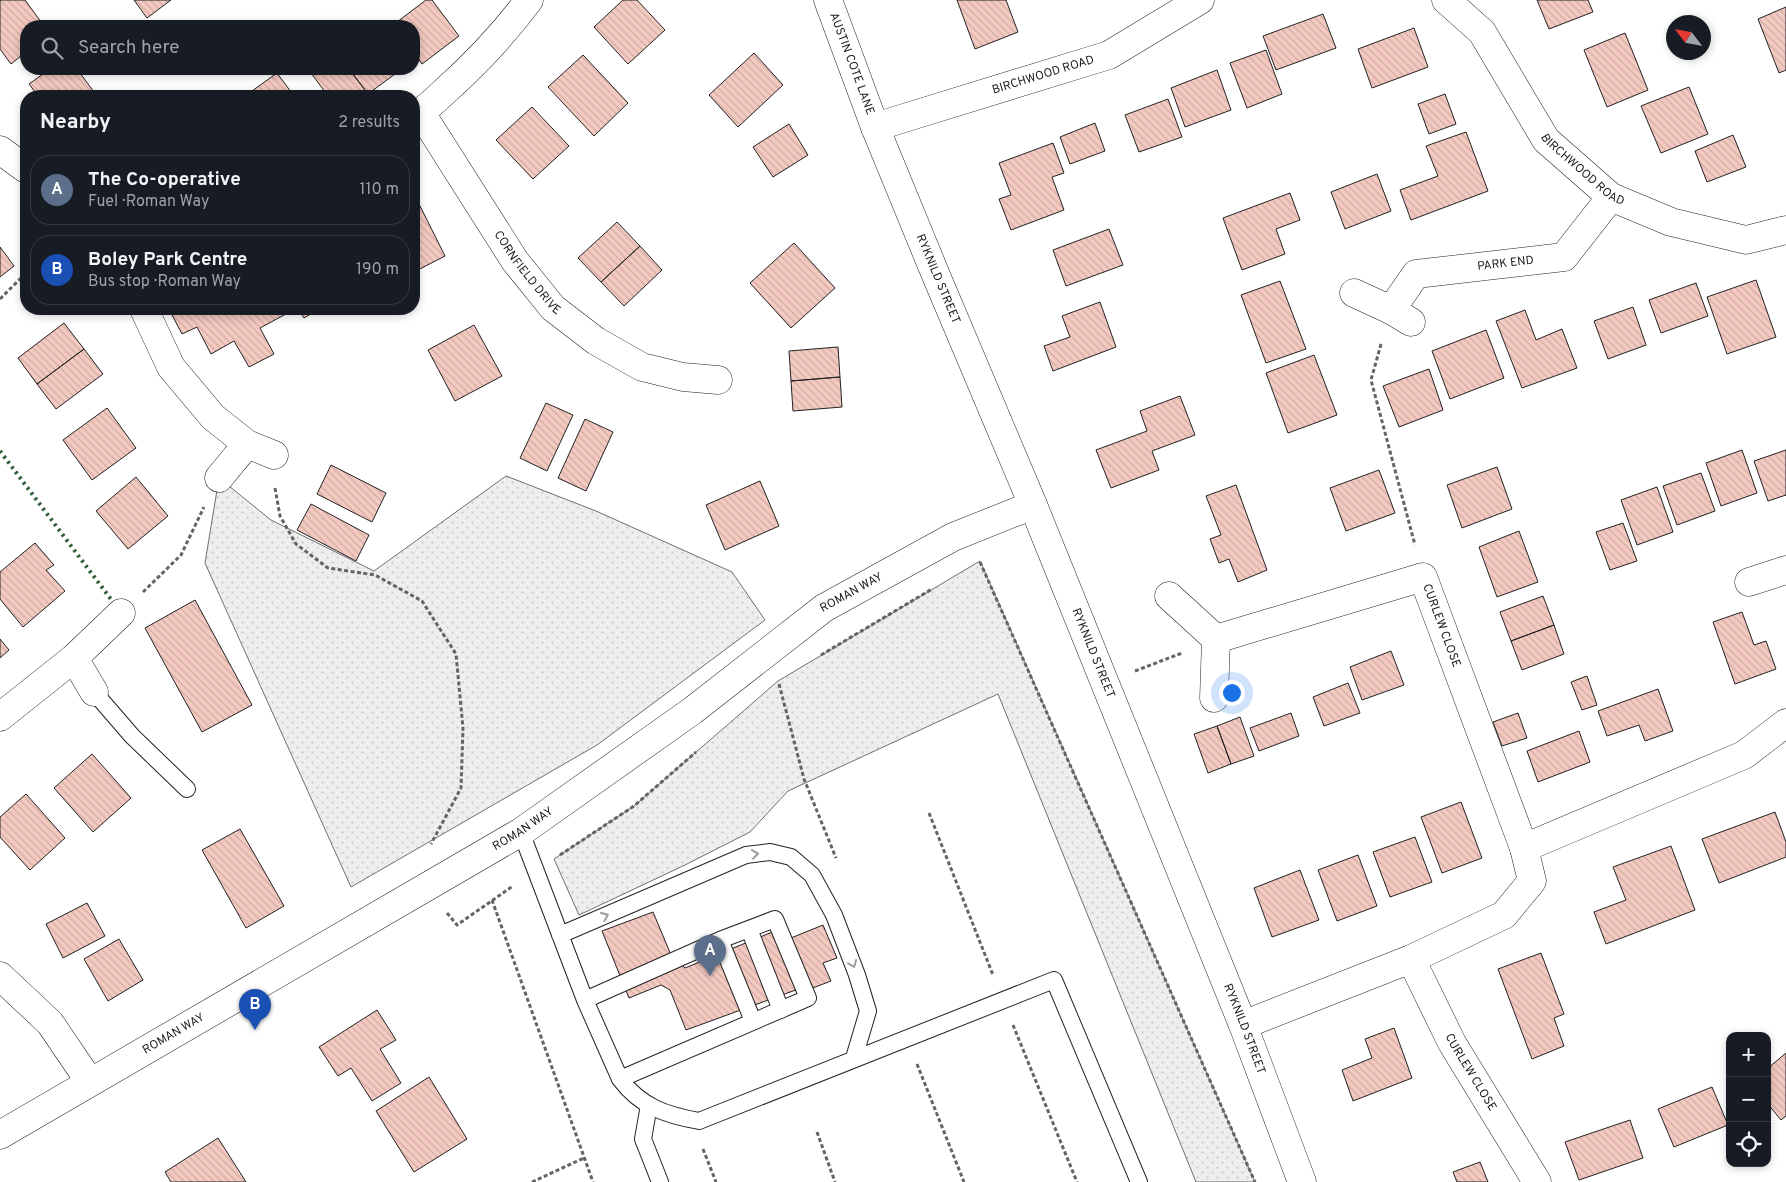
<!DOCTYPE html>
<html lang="en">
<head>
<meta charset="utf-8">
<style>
	:root { --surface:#171b24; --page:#20242c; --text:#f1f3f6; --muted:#9ea1a6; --line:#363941; --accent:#0f766e }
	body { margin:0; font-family:Overpass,sans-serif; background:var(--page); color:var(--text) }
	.controls { position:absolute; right:15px; bottom:15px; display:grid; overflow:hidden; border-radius:10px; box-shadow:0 2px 8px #0003 }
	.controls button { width:45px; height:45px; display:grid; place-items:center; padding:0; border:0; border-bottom:1px solid var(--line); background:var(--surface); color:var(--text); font:25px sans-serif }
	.compass { position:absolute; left:1666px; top:15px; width:45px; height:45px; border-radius:50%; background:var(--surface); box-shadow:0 2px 8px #0003; rotate:302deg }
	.you { position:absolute; left:1231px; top:692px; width:18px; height:18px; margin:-12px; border:4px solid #fff; border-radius:50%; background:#1a73e8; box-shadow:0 0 0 8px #1a73e833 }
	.badge { display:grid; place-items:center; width:32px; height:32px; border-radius:50%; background:var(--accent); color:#fff; font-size:16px; font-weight:700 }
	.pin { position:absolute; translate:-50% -41px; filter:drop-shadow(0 1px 2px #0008) }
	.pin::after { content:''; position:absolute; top:26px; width:18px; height:15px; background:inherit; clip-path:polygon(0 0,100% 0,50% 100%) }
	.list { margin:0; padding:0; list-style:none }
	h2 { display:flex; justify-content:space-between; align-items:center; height:65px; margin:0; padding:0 20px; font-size:21px }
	h2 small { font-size:16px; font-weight:400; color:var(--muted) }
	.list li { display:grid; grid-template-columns:32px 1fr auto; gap:15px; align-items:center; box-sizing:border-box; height:70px; margin:0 10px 10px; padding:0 10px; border:1px solid var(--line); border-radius:20px }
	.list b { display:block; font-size:19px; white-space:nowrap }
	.list p { margin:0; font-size:16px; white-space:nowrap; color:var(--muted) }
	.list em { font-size:16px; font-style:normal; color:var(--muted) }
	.icon { flex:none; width:28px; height:28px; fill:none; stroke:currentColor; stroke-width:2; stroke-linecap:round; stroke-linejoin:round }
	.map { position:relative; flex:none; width:1786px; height:1182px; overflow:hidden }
	.search { position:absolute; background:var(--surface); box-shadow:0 2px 8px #0003; left:20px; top:20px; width:400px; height:55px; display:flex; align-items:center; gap:12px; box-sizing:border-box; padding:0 18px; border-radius:20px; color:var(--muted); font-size:19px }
	.panel { position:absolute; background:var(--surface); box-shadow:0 2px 8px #0003; left:20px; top:90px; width:400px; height:225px; border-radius:20px }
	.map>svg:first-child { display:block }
	.grass { fill:url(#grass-dots); stroke:#6f6f6f }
	.building { fill:url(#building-back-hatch); stroke:#222 }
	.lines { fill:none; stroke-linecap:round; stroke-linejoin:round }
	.service-casing { stroke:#222; stroke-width:18 }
	.minor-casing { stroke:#222; stroke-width:29 }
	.tertiary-casing { stroke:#222; stroke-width:29 }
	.path { stroke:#646464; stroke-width:3; stroke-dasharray:4 2.5; stroke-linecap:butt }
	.service { stroke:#fff; stroke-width:16 }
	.minor { stroke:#fff; stroke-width:28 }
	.tertiary { stroke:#fff; stroke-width:28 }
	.hedge { stroke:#2f5e38; stroke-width:4; stroke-dasharray:2.5 4; stroke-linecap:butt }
	.oneway { stroke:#9c9c9c }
	.labels { text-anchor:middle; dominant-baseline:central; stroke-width:4; stroke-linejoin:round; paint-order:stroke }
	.street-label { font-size:12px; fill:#222; stroke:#fff }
</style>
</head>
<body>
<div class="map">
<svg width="1786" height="1182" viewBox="0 0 1786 1182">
	<defs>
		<pattern id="grass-dots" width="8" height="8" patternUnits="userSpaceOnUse" patternTransform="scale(1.25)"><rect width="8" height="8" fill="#eee"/><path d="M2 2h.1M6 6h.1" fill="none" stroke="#ccc" stroke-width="1.8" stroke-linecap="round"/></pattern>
		<pattern id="building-back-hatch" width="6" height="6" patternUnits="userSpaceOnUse" patternTransform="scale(1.25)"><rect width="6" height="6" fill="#f3c9c0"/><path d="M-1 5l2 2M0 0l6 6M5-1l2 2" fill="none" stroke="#d0aca5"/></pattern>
	</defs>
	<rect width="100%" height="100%" fill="#fff"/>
	<path class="grass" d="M 506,476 L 596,511 L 732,572 L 765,620 L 597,745 L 351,887 L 205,563 L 219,478 L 271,520 L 374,571 Z
		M 980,561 L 1255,1182 L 1196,1182 L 998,694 L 788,791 L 750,832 L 685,865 L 579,915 L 554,859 L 634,806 L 778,681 Z"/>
	<path class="building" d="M 0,0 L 25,0 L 44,26 L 26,26 L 26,52 L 11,64 L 0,49 Z
		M 134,0 L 171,0 L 147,18 Z
		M 426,0 L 432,0 L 459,36 L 422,64 L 414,53 L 414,26 L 394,26 L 393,25 Z
		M 623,0 L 637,0 L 665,30 L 628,64 L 594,27 Z
		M 957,0 L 1006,0 L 1018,32 L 975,49 Z
		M 1537,0 L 1588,0 L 1593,12 L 1549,29 Z
		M 1786,7 L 1786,70 L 1779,73 L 1758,19 Z
		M 1323,14 L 1336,48 L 1276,70 L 1263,36 Z
		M 1414,28 L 1428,67 L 1372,88 L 1358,49 Z
		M 1625,33 L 1648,90 L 1607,107 L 1584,50 Z
		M 1266,50 L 1282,94 L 1247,108 L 1230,63 Z
		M 754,53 L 783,85 L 738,127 L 709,95 Z
		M 583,55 L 628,103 L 594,136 L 548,87 Z
		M 50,69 L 77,69 L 97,96 L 38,96 L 29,84 Z
		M 308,69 L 349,69 L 368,94 L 365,96 L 328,96 Z
		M 349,69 L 391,69 L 395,74 L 368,94 Z
		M 1217,70 L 1231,110 L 1185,127 L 1171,88 Z
		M 277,73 L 294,96 L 245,96 Z
		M 1689,87 L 1708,134 L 1661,153 L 1641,106 Z
		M 1445,94 L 1456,124 L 1429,134 L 1418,104 Z
		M 1168,99 L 1182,137 L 1139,152 L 1125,115 Z
		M 532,107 L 569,146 L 533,179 L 496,140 Z
		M 1095,123 L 1105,151 L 1070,164 L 1060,137 Z
		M 789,124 L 808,155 L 773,177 L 753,147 Z
		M 1466,132 L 1488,191 L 1411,220 L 1400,190 L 1438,176 L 1426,146 Z
		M 1733,135 L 1746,167 L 1707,182 L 1695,151 Z
		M 1053,143 L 1064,173 L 1052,177 L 1064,210 L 1011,230 L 999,199 L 1011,195 L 999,163 Z
		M 1377,174 L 1391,211 L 1345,229 L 1331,192 Z
		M 1290,193 L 1300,220 L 1276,229 L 1285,254 L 1242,270 L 1223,218 Z
		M 418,202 L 445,256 L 414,272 L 414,204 Z
		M 617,222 L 640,246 L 601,282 L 578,258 Z
		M 1109,229 L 1123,265 L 1066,286 L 1053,250 Z
		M 794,243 L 835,288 L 791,328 L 750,283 Z
		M 640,246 L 662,270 L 624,306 L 601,282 Z
		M 0,247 L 14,266 L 0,277 Z
		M 1756,280 L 1776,337 L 1727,354 L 1707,297 Z
		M 1280,281 L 1306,349 L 1266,363 L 1241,295 Z
		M 1696,283 L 1708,316 L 1661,333 L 1649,300 Z
		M 1100,302 L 1116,347 L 1053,371 L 1044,346 L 1070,337 L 1062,316 Z
		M 1633,307 L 1646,345 L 1608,359 L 1594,321 Z
		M 178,309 L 284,309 L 286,314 L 260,328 L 274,354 L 249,367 L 234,341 L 211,354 L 197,327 L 182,334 L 171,313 Z
		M 298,309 L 319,309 L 304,318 Z
		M 1525,310 L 1536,340 L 1562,329 L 1577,368 L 1522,388 L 1496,321 Z
		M 64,323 L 84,349 L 37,384 L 18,358 Z
		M 474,325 L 502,376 L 455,401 L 428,350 Z
		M 1486,330 L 1504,378 L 1450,399 L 1432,351 Z
		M 838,347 L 840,377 L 791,381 L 789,351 Z
		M 84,349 L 103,374 L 56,409 L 37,384 Z
		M 1314,355 L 1337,415 L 1288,433 L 1266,373 Z
		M 1429,369 L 1443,410 L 1399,427 L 1383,386 Z
		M 840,377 L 842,407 L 793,411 L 791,381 Z
		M 1180,396 L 1195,435 L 1152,451 L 1159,470 L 1111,488 L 1096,450 L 1147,431 L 1140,411 Z
		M 546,403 L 573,415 L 547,471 L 520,458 Z
		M 107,408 L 136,448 L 92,480 L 63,440 Z
		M 585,419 L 613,432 L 586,491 L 558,478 Z
		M 1742,450 L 1757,493 L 1721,506 L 1706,463 Z
		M 1786,450 L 1786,495 L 1768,501 L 1754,461 Z
		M 331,465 L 386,493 L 372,522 L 317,494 Z
		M 1497,467 L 1512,509 L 1462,528 L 1447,485 Z
		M 1379,470 L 1395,513 L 1346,531 L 1330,488 Z
		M 1701,473 L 1715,511 L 1677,525 L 1663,486 Z
		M 136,477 L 168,516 L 128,549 L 96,511 Z
		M 760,481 L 779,526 L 725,550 L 706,505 Z
		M 1236,485 L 1267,570 L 1238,582 L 1229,559 L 1219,563 L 1210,539 L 1221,535 L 1206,496 Z
		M 1657,487 L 1673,532 L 1637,545 L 1621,500 Z
		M 311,504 L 369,535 L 356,561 L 297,530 Z
		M 1623,523 L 1637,561 L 1610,570 L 1596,532 Z
		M 1519,531 L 1538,582 L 1497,597 L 1479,547 Z
		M 35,543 L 54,565 L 46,570 L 65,591 L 23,627 L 0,599 L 0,572 Z
		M 1543,596 L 1554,625 L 1511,641 L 1500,612 Z
		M 195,600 L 252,705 L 202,732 L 145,628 Z
		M 1742,612 L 1754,645 L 1766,641 L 1776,669 L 1735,684 L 1713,622 Z
		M 1554,625 L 1564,654 L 1522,670 L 1511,641 Z
		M 0,639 L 9,650 L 0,658 Z
		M 1391,651 L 1404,685 L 1362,700 L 1350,667 Z
		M 1587,676 L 1597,705 L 1582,710 L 1571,682 Z
		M 1348,683 L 1360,713 L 1324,726 L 1313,697 Z
		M 1658,689 L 1673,731 L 1645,741 L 1639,725 L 1607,736 L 1598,711 Z
		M 1291,713 L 1299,736 L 1259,751 L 1250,728 Z
		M 1518,713 L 1527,738 L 1502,746 L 1493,722 Z
		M 1240,717 L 1254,756 L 1231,764 L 1217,726 Z
		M 1217,726 L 1231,764 L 1208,773 L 1194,734 Z
		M 1579,731 L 1590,762 L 1538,782 L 1527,751 Z
		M 92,754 L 131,798 L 93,832 L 54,788 Z
		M 26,794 L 65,838 L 30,870 L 0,837 L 0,817 Z
		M 1461,802 L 1482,858 L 1442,873 L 1421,817 Z
		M 1775,812 L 1786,842 L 1786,857 L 1719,883 L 1702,839 Z
		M 240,829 L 284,906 L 246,928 L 202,850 Z
		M 1415,837 L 1432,882 L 1390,897 L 1373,852 Z
		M 1671,846 L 1695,910 L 1606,944 L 1594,912 L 1626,900 L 1613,867 Z
		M 1358,855 L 1377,906 L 1337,921 L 1318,870 Z
		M 1300,870 L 1319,920 L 1272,937 L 1254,888 Z
		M 87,903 L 105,936 L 63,958 L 46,924 Z
		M 653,912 L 671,955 L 685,968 L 782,928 L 804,987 L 686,1030 L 670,990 L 661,985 L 629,998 L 602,931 Z
		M 823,925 L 837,958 L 823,963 L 831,981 L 805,991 L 786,940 Z
		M 119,939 L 143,980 L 108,1001 L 84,959 Z
		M 1541,953 L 1564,1014 L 1554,1018 L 1564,1046 L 1532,1059 L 1498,969 Z
		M 377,1010 L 396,1040 L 380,1049 L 401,1083 L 372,1101 L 351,1068 L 338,1076 L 319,1047 Z
		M 1394,1028 L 1412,1078 L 1353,1101 L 1342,1070 L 1372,1058 L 1365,1039 Z
		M 1786,1053 L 1786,1116 L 1781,1120 L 1767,1103 L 1767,1069 Z
		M 429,1077 L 467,1139 L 414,1172 L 376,1111 Z
		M 1712,1087 L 1728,1125 L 1674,1147 L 1658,1109 Z
		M 1630,1120 L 1643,1158 L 1579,1180 L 1565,1142 Z
		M 218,1138 L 246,1182 L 171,1182 L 165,1172 Z
		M 1480,1162 L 1488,1182 L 1457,1182 L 1453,1172 Z"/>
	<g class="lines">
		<g class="service-casing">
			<path id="service" d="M 94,692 L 132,736 L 187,789
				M 521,832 L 585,1000 L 620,1079 C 641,1107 666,1115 699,1121 L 1054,980 L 1139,1182
				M 749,929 L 781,1010
				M 560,935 L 746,855 L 770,852 L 791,857 L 812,875 L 834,915 L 857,975 L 868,1011 L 854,1058
				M 720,940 L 753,1021
				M 585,1000 L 720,940 L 775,919 L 808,998 L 620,1079
				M 649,1105 L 643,1139 L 660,1182"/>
		</g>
		<g class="minor-casing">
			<g id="minor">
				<path id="s1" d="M 1446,0 L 1482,32 L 1546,140 L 1611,197 L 1671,222 L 1746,240 L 1786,230"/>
				<path id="s2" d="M 421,113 L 515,261 L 553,308 L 596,341 L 642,367 L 683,377 L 718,380"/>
				<path d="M 414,116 C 425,111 434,101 444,92 C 475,64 504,34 529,0"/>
				<path id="s3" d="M 875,127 L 1109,55 L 1200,0"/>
				<path d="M 0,150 L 26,169"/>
				<path d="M 1354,293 L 1391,310 L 1411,322"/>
				<path d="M 144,309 L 171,367 L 213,417 L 247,444 L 274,455"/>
				<path id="s4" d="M 1391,310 L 1416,274 L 1564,257 L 1611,197"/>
				<path d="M 219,478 L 247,444"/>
				<path d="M 1749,582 L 1786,570"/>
				<path d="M 1169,596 L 1216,639 L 1214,698"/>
				<path id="s5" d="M 1216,639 L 1423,577 L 1524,848 L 1532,881 L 1504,915 L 1411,959 L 1243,1025"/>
				<path d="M 74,658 L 94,692"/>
				<path d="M 0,717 L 74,658 L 121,613"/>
				<path d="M 1524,848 L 1744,755 L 1786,723"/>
				<path id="s6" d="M 1411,959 L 1452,1043 L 1537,1182"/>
				<path d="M 0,976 L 50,1023 L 90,1082"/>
			</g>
		</g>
		<g class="tertiary-casing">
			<g id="tertiary">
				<path id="s7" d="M 828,0 L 875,127 L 935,273 L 1033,505 L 1243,1025 L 1302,1182"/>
				<path id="s8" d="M 0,1135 L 521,832 L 692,711 L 824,608 L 953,537 L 1033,505"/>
			</g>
		</g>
		<path class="path" d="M 0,299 L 26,273
			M 1381,344 L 1371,380 L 1415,545
			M 275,488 L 280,516 L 296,544 L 328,568 L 375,575 L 422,601 L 456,654 L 463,728 L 461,788 L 431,844
			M 980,562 L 1255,1182
			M 143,592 L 181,555 L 204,507
			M 821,655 L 932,589
			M 1135,671 L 1182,653
			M 779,684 L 804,779 L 836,858
			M 929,813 L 993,975
			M 560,855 L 634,806 L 696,752
			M 492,900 L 593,1182
			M 447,913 L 457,925 L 513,886
			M 1013,1025 L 1077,1182
			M 917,1064 L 964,1182
			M 817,1132 L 835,1182
			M 703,1149 L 716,1182
			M 532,1182 L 584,1158"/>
		<use href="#service" class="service"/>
		<use href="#minor" class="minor"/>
		<use href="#tertiary" class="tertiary"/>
		<path class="hedge" d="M 0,451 L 113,602"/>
	</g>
	<defs><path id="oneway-chevron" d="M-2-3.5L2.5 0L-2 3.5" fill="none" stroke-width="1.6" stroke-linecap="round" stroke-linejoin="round" transform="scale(1.25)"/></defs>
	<g class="oneway">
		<use href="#oneway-chevron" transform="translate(755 854) rotate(-8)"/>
		<use href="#oneway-chevron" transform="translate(605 916) rotate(-23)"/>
		<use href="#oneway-chevron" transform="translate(853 964) rotate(68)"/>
	</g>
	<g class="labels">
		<g class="street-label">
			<text stroke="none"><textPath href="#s7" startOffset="68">AUSTIN COTE LANE</textPath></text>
			<text stroke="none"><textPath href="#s3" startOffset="176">BIRCHWOOD ROAD</textPath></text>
			<text stroke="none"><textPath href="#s1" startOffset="221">BIRCHWOOD ROAD</textPath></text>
			<text stroke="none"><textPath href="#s4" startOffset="134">PARK END</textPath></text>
			<text stroke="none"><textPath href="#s2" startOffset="192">CORNFIELD DRIVE</textPath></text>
			<text stroke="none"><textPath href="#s7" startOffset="300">RYKNILD STREET</textPath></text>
			<text stroke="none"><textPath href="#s8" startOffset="1011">ROMAN WAY</textPath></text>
			<text stroke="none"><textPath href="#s5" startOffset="268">CURLEW CLOSE</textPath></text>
			<text stroke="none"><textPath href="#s7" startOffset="705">RYKNILD STREET</textPath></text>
			<text stroke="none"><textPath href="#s8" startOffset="606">ROMAN WAY</textPath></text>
			<text stroke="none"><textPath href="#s7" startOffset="1110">RYKNILD STREET</textPath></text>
			<text stroke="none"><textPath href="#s8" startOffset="201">ROMAN WAY</textPath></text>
			<text stroke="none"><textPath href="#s6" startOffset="128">CURLEW CLOSE</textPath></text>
		</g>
	</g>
</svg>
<div class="controls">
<button>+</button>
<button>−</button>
<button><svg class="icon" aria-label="locate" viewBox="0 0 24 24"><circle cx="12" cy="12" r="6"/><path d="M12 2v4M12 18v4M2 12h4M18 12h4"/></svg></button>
</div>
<svg class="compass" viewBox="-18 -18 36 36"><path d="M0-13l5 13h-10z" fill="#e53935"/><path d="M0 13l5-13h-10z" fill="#9ea1a6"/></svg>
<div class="you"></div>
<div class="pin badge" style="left:710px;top:976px;background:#5c6f8a">A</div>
<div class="pin badge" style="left:255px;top:1030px;background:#1a4fb4">B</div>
<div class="search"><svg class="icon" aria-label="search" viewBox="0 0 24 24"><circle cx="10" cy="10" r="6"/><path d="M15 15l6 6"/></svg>Search here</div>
<section class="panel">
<h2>Nearby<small>2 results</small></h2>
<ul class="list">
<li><span class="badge" style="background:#5c6f8a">A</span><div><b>The Co-operative</b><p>Fuel · Roman Way</p></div><em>110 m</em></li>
<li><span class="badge" style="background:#1a4fb4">B</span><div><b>Boley Park Centre</b><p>Bus stop · Roman Way</p></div><em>190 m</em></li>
</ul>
</section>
</div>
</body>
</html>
